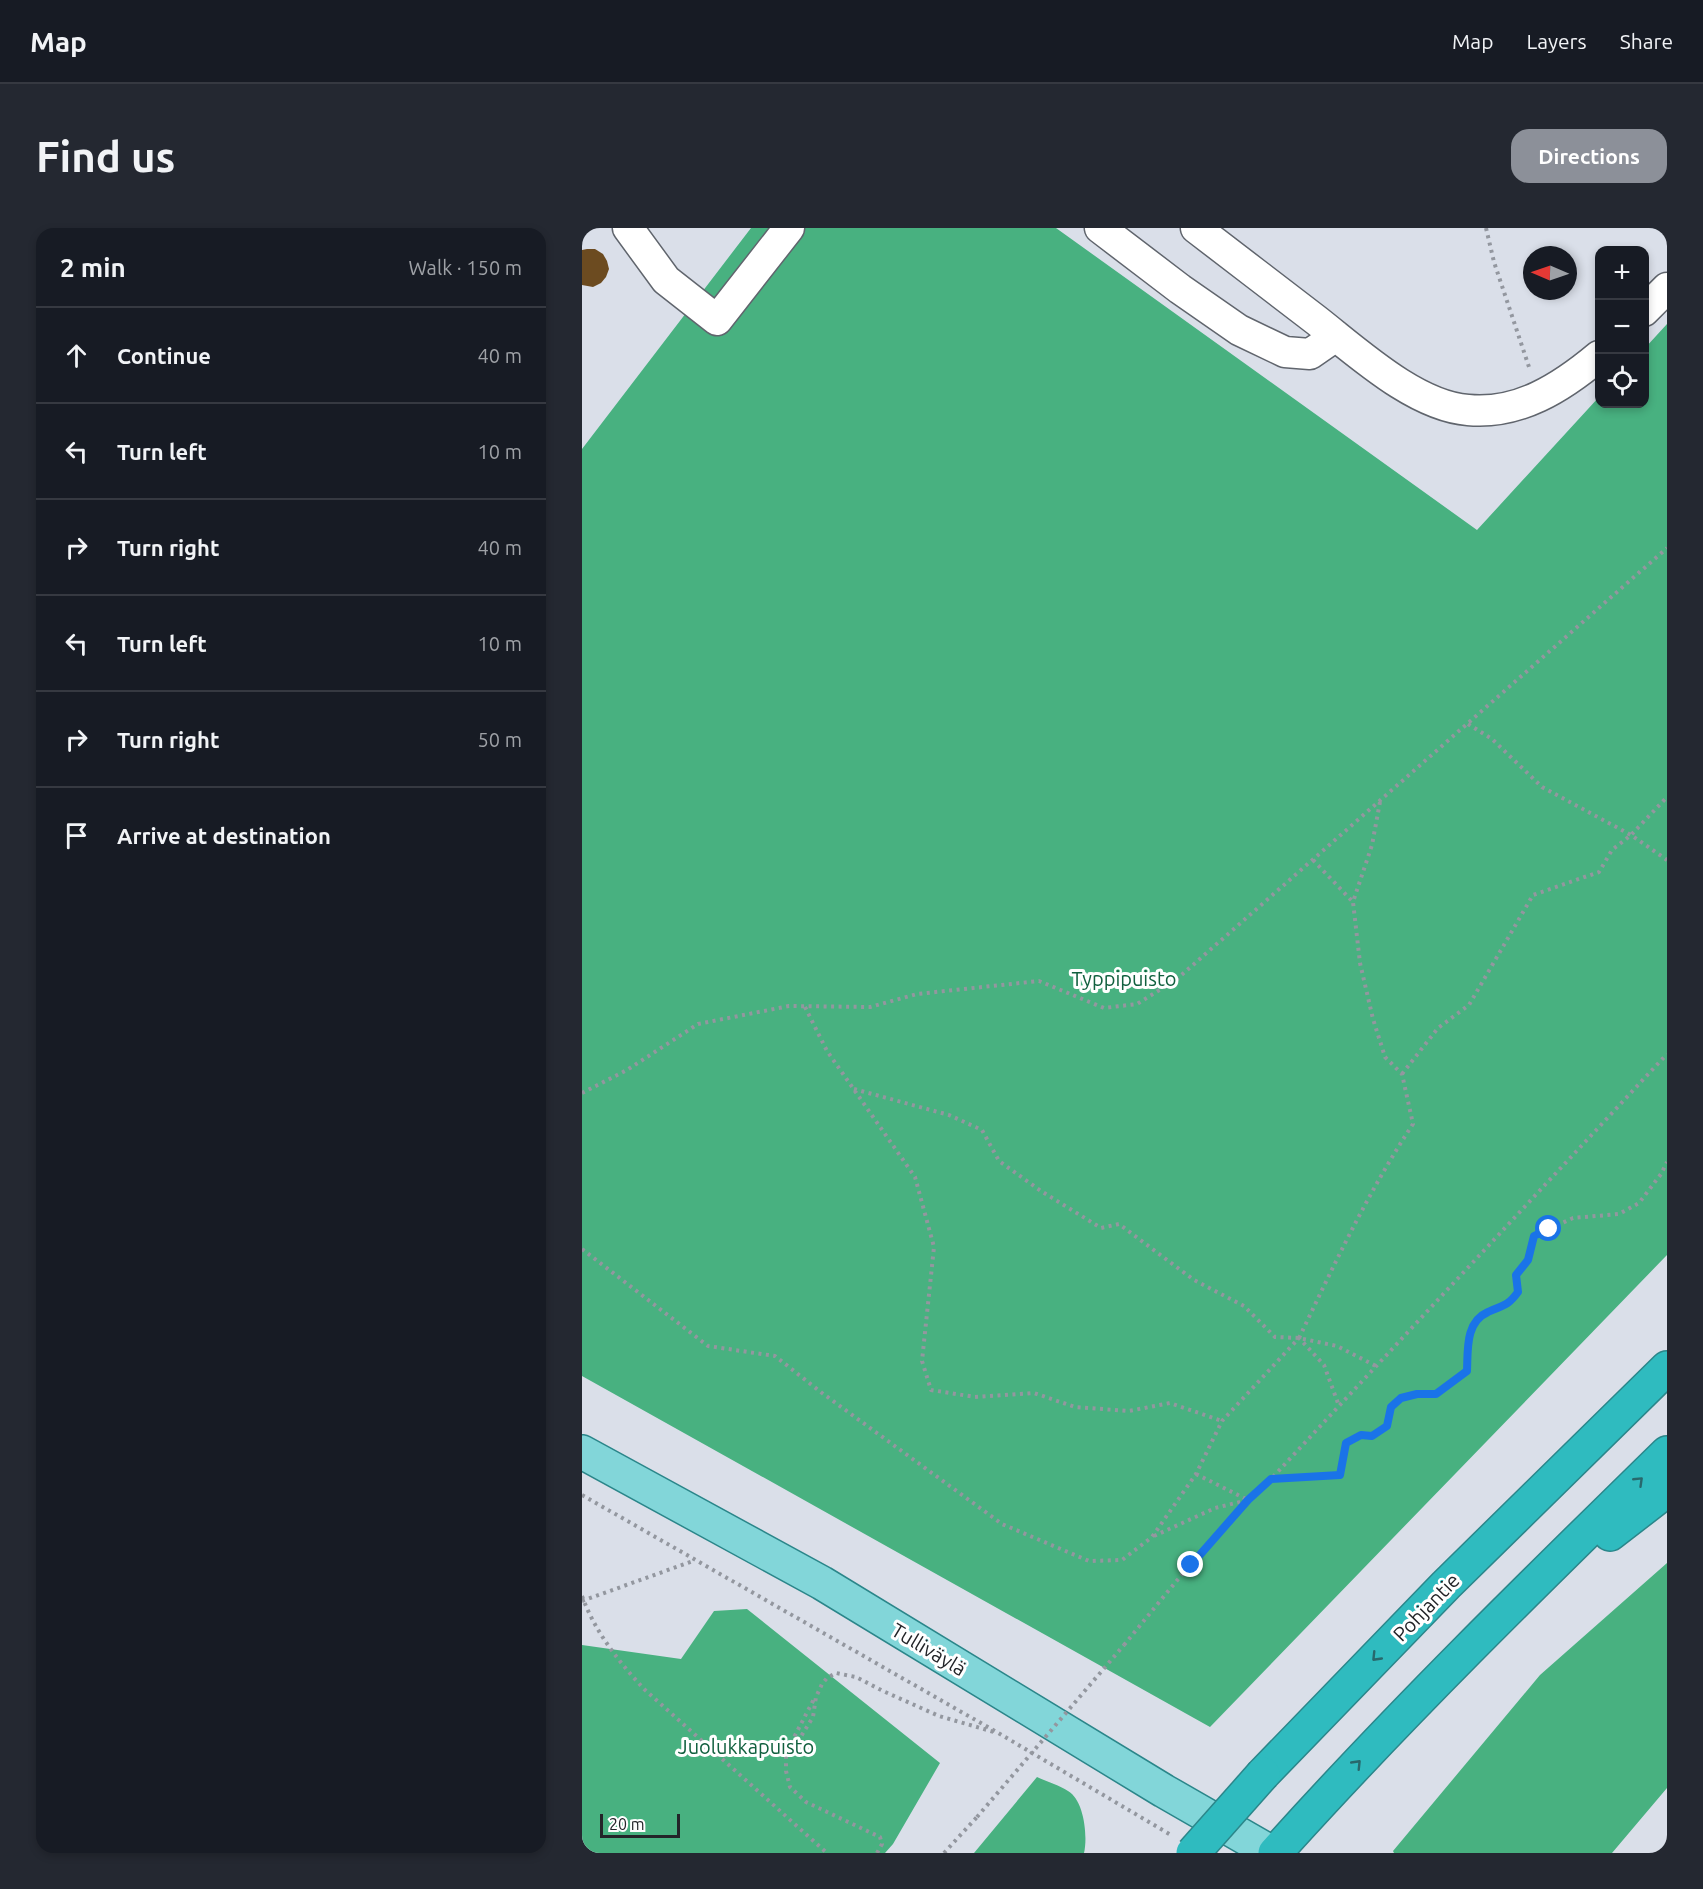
<!DOCTYPE html>
<html lang="en">
<head>
<meta charset="utf-8">
<style>
	:root { --surface:#171b24; --page:#242831; --text:#f1f3f6; --muted:#9ea1a6; --line:#363941; --accent:#8c9099 }
	body { margin:0; font-family:Ubuntu,sans-serif; background:var(--page); color:var(--text) }
	.controls { position:absolute; right:18px; top:18px; display:grid; overflow:hidden; border-radius:12px; box-shadow:0 3px 9px #0003 }
	.controls button { width:54px; height:54px; display:grid; place-items:center; padding:0; border:0; border-bottom:2px solid var(--line); background:var(--surface); color:var(--text); font:30px sans-serif }
	.compass { position:absolute; left:941px; top:18px; width:54px; height:54px; border-radius:50%; background:var(--surface); box-shadow:0 3px 9px #0003; rotate:272deg }
	.scale { position:absolute; left:18px; bottom:15px; width:80px; box-sizing:border-box; padding-left:6px; border:3px solid #232529; border-top:0; font-size:16px; line-height:21px; white-space:nowrap; color:#232529; -webkit-text-stroke:4px #fff; paint-order:stroke }
	.stop { position:absolute; width:18px; height:18px; margin:-14px; border:4px solid #1a73e8; border-radius:50%; background:#fff }
	.stop.end { background:#1a73e8; border-color:#fff; box-shadow:0 2px 6px #0008 }
	.list { margin:0; padding:0; list-style:none }
	h2 { display:flex; justify-content:space-between; align-items:center; height:78px; margin:0; padding:0 24px; font-size:26px }
	h2 small { font-size:20px; font-weight:400; color:var(--muted) }
	.list li { display:grid; grid-template-columns:39px 1fr auto; gap:18px; align-items:center; box-sizing:border-box; height:96px; padding:0 24px; border-top:2px solid var(--line) }
	.list b { display:block; font-size:22px; white-space:nowrap }
	.list em { font-size:20px; font-style:normal; color:var(--muted) }
	.icon { flex:none; width:33px; height:33px; fill:none; stroke:currentColor; stroke-width:2; stroke-linecap:round; stroke-linejoin:round }
	.map { position:relative; flex:none; width:1085px; height:1625px; overflow:hidden; border-radius:18px }
	header { display:flex; align-items:center; gap:36px; box-sizing:border-box; height:84px; padding:0 30px; background:var(--surface); border-bottom:2px solid var(--line) }
	header strong { font-size:28px }
	nav { display:flex; gap:33px; margin-inline-start:auto; font-size:21px }
	.intro { display:flex; align-items:center; justify-content:space-between; box-sizing:border-box; height:144px; padding:0 36px }
	h1 { margin:0; font-size:42px }
	.button { padding:15px 27px; border-radius:18px; background:var(--accent); color:#fff; font-size:21px; font-weight:700 }
	main { display:flex; gap:36px; padding:0 36px }
	aside { flex:1; background:var(--surface); border-radius:18px; box-shadow:0 3px 9px #0003 }
	.map>svg:first-child { display:block }
	.forest { fill:#48b180 }
	.building { fill:#6c4b20 }
	.lines { fill:none; stroke-linecap:round; stroke-linejoin:round }
	.minor-casing { stroke:#60656d; stroke-width:33 }
	.major-casing { stroke:#2b868a; stroke-width:36 }
	.highway-casing { stroke:#2b868a; stroke-width:36 }
	.path { stroke:#93979f; stroke-width:4; stroke-dasharray:3 4.5; stroke-linecap:butt }
	.minor { stroke:#fff; stroke-width:30 }
	.major { stroke:#82d6d9; stroke-width:33 }
	.highway { stroke:#2fbbbf; stroke-width:33 }
	.highway-bridge-casing { stroke:#2b868a; stroke-width:36; stroke-linecap:butt }
	.path-bridge { stroke:#93979f; stroke-width:4; stroke-dasharray:3 4.5; stroke-linecap:butt }
	.highway-bridge { stroke:#2fbbbf; stroke-width:33 }
	.oneway { stroke:#28686c }
	.route { stroke:#1a73e8; stroke-width:8 }
	.labels { text-anchor:middle; dominant-baseline:central; stroke-width:6; stroke-linejoin:round; paint-order:stroke }
	.park-label { font-size:20px; fill:#11603f; stroke:#fff }
	.street-label { font-size:20px; fill:#232529; stroke:#fff }
</style>
</head>
<body>
<header>
<strong>Map</strong>
<nav><a>Map</a><a>Layers</a><a>Share</a></nav>
</header>
<div class="intro"><h1>Find us</h1><a class="button">Directions</a></div>
<main>
<aside>
<h2>2 min<small>Walk · 150 m</small></h2>
<ul class="list">
<li><svg class="icon" aria-label="ahead" viewBox="0 0 24 24"><path d="M12 20V5M6 11l6-6 6 6"/></svg><div><b>Continue</b></div><em>40 m</em></li>
<li><svg class="icon" aria-label="left" viewBox="0 0 24 24"><path d="M17 20v-9H6M10 6l-5 5 5 5"/></svg><div><b>Turn left</b></div><em>10 m</em></li>
<li><svg class="icon" aria-label="right" viewBox="0 0 24 24"><path d="M7 20v-9h11M14 6l5 5-5 5"/></svg><div><b>Turn right</b></div><em>40 m</em></li>
<li><svg class="icon" aria-label="left" viewBox="0 0 24 24"><path d="M17 20v-9H6M10 6l-5 5 5 5"/></svg><div><b>Turn left</b></div><em>10 m</em></li>
<li><svg class="icon" aria-label="right" viewBox="0 0 24 24"><path d="M7 20v-9h11M14 6l5 5-5 5"/></svg><div><b>Turn right</b></div><em>50 m</em></li>
<li><svg class="icon" aria-label="arrive" viewBox="0 0 24 24"><path d="M6 21V4h12l-3 4 3 4H6"/></svg><div><b>Arrive at destination</b></div></li>
</ul>
</aside>
<div class="map">
<svg width="1085" height="1625" viewBox="0 0 1085 1625">
	<rect width="100%" height="100%" fill="#dadfe9"/>
	<path class="forest" d="M 169,0 L 474,0 L 895,302 L 1017,169 L 1017,176 L 1062,176 L 1063,120 L 1085,96 L 1085,1027 L 628,1499 L 0,1148 L 0,221 Z
		M 1085,1335 L 1085,1560 L 1030,1625 L 812,1625 L 811,1623 L 958,1447 Z
		M 165,1381 L 358,1535 L 311,1616 L 303,1625 L 0,1625 L 0,1417 L 99,1431 L 132,1383 Z
		M 455,1549 C 465,1554 477,1557 486,1563 C 502,1572 506,1608 502,1625 L 392,1625 Z"/>
	<path class="building" d="M 5,21 L 13,21 L 21,26 L 25,33 L 27,41 L 24,49 L 19,55 L 11,59 L 0,57 L 0,22 Z"/>
	<g class="lines">
		<g class="minor-casing">
			<path id="minor" d="M 46,0 L 84,52 L 135,92 L 207,0
				M 518,0 L 598,61 L 657,102 L 703,124 L 728,126 L 754,108
				M 614,0 C 654,31 694,61 734,92 C 775,124 833,178 886,182 C 937,187 980,159 1017,128
				M 1062,83 L 1085,60"/>
		</g>
		<g class="major-casing">
			<path id="major" d="M 0,1224 L 240,1355 L 582,1563 L 690,1625"/>
		</g>
		<g class="highway-casing">
			<path id="highway" d="M 1028,1306 L 1085,1262
				M 681,1546 L 864,1357 L 1085,1140
				M 693,1625 C 818,1486 952,1355 1085,1225"/>
		</g>
		<path class="path" d="M 904,0 L 912,34 L 948,142
			M 886,496 L 910,511 L 960,559 L 1049,607 L 1085,632
			M 731,632 L 771,674
			M 223,779 L 245,823 L 333,949 L 352,1019 L 340,1133 L 349,1162 L 393,1169 L 452,1165 L 493,1179 L 547,1183 L 588,1175 L 640,1193
			M 820,846 L 856,800 L 887,777 L 951,667 L 1017,644 L 1030,622 L 1049,607 L 1085,569
			M 272,861 L 367,887 L 400,902 L 417,933 L 459,963 L 519,1000 L 537,996 L 612,1052 L 662,1078 L 693,1109 L 717,1110 L 755,1118 L 794,1138
			M 0,865 L 45,842 L 116,796 L 207,778 L 288,779 L 335,766 L 457,753 L 522,780 L 555,776 L 595,751 L 1085,320
			M 0,1021 L 126,1118 L 193,1128 L 240,1165 L 420,1296 L 507,1333 L 540,1332 L 570,1309 L 614,1246 L 640,1193 L 717,1110 L 742,1137 L 757,1178
			M 717,1110 C 752,1037 786,964 831,896 L 820,846 L 803,829 L 791,791 L 778,735 L 771,674 L 790,617 L 798,574
			M 614,1246 L 666,1272
			M 690,1251 L 758,1247 L 764,1215 L 779,1207 L 790,1208 L 805,1198 L 809,1179 L 819,1170 L 835,1166 L 854,1166 L 885,1143 C 886,1122 883,1094 906,1084 C 921,1077 925,1079 936,1064 L 935,1047 L 946,1032 L 952,1008 L 991,990 L 1037,986 L 1057,975 L 1079,946 L 1085,934
			M 0,1267 L 418,1506 L 589,1607
			M 572,1308 L 633,1280 L 666,1272
			M 0,1368 C 13,1404 37,1434 62,1461 L 245,1625
			M 0,1373 L 111,1333
			M 542,1417 C 589,1360 635,1301 689,1251 L 1085,826
			M 209,1515 L 232,1471
			M 295,1625 L 300,1616 L 298,1609 L 224,1574 L 208,1559 L 204,1543 L 204,1528 L 207,1518 L 218,1510 L 231,1489 L 234,1469 L 240,1456 L 245,1450 L 254,1445 L 274,1449 L 301,1463 L 357,1488 L 412,1504
			M 362,1625 L 395,1589"/>
		<use href="#minor" class="minor"/>
		<use href="#major" class="major"/>
		<use href="#highway" class="highway"/>
		<g class="highway-bridge-casing">
			<path id="highway-bridge" d="M 611,1625 L 681,1546"/>
		</g>
		<path class="path-bridge" d="M 395,1589 L 542,1417"/>
		<use href="#highway-bridge" class="highway-bridge"/>
	</g>
	<defs><path id="oneway-chevron" d="M-2-3.5L2.5 0L-2 3.5" fill="none" stroke-width="1.6" stroke-linecap="round" stroke-linejoin="round" transform="scale(1.5)"/></defs>
	<g class="oneway">
		<use href="#oneway-chevron" transform="translate(1057 1253) rotate(-44)"/>
		<use href="#oneway-chevron" transform="translate(794 1429) rotate(134)"/>
		<use href="#oneway-chevron" transform="translate(775 1536) rotate(-46)"/>
	</g>
	<g class="lines">
		<path class="route" d="M 609,1337 L 666,1272 L 689,1251 L 758,1247 L 764,1215 L 779,1207 L 790,1208 L 805,1198 L 809,1179 L 819,1170 L 835,1166 L 854,1166 L 885,1143 C 886,1122 883,1094 906,1084 C 921,1077 925,1079 936,1064 L 934,1047 L 946,1032 L 952,1008 L 967,1001"/>
	</g>
	<g class="labels">
		<g class="park-label">
			<text x="542" y="750">Typpipuisto</text>
			<text x="164" y="1518">Juolukkapuisto</text>
		</g>
		<g class="street-label">
			<text transform="translate(844 1379) rotate(-46)">Pohjantie</text>
			<text transform="translate(347 1421) rotate(31)">Tulliväylä</text>
		</g>
	</g>
</svg>
<div class="controls">
<button>+</button>
<button>−</button>
<button><svg class="icon" aria-label="locate" viewBox="0 0 24 24"><circle cx="12" cy="12" r="6"/><path d="M12 2v4M12 18v4M2 12h4M18 12h4"/></svg></button>
</div>
<svg class="compass" viewBox="-18 -18 36 36"><path d="M0-13l5 13h-10z" fill="#e53935"/><path d="M0 13l5-13h-10z" fill="#9ea1a6"/></svg>
<div class="scale">20 m</div>
<div class="stop" style="left:967px;top:1001px"></div>
<div class="stop end" style="left:609px;top:1337px"></div>
</div>
</main>
</body>
</html>
